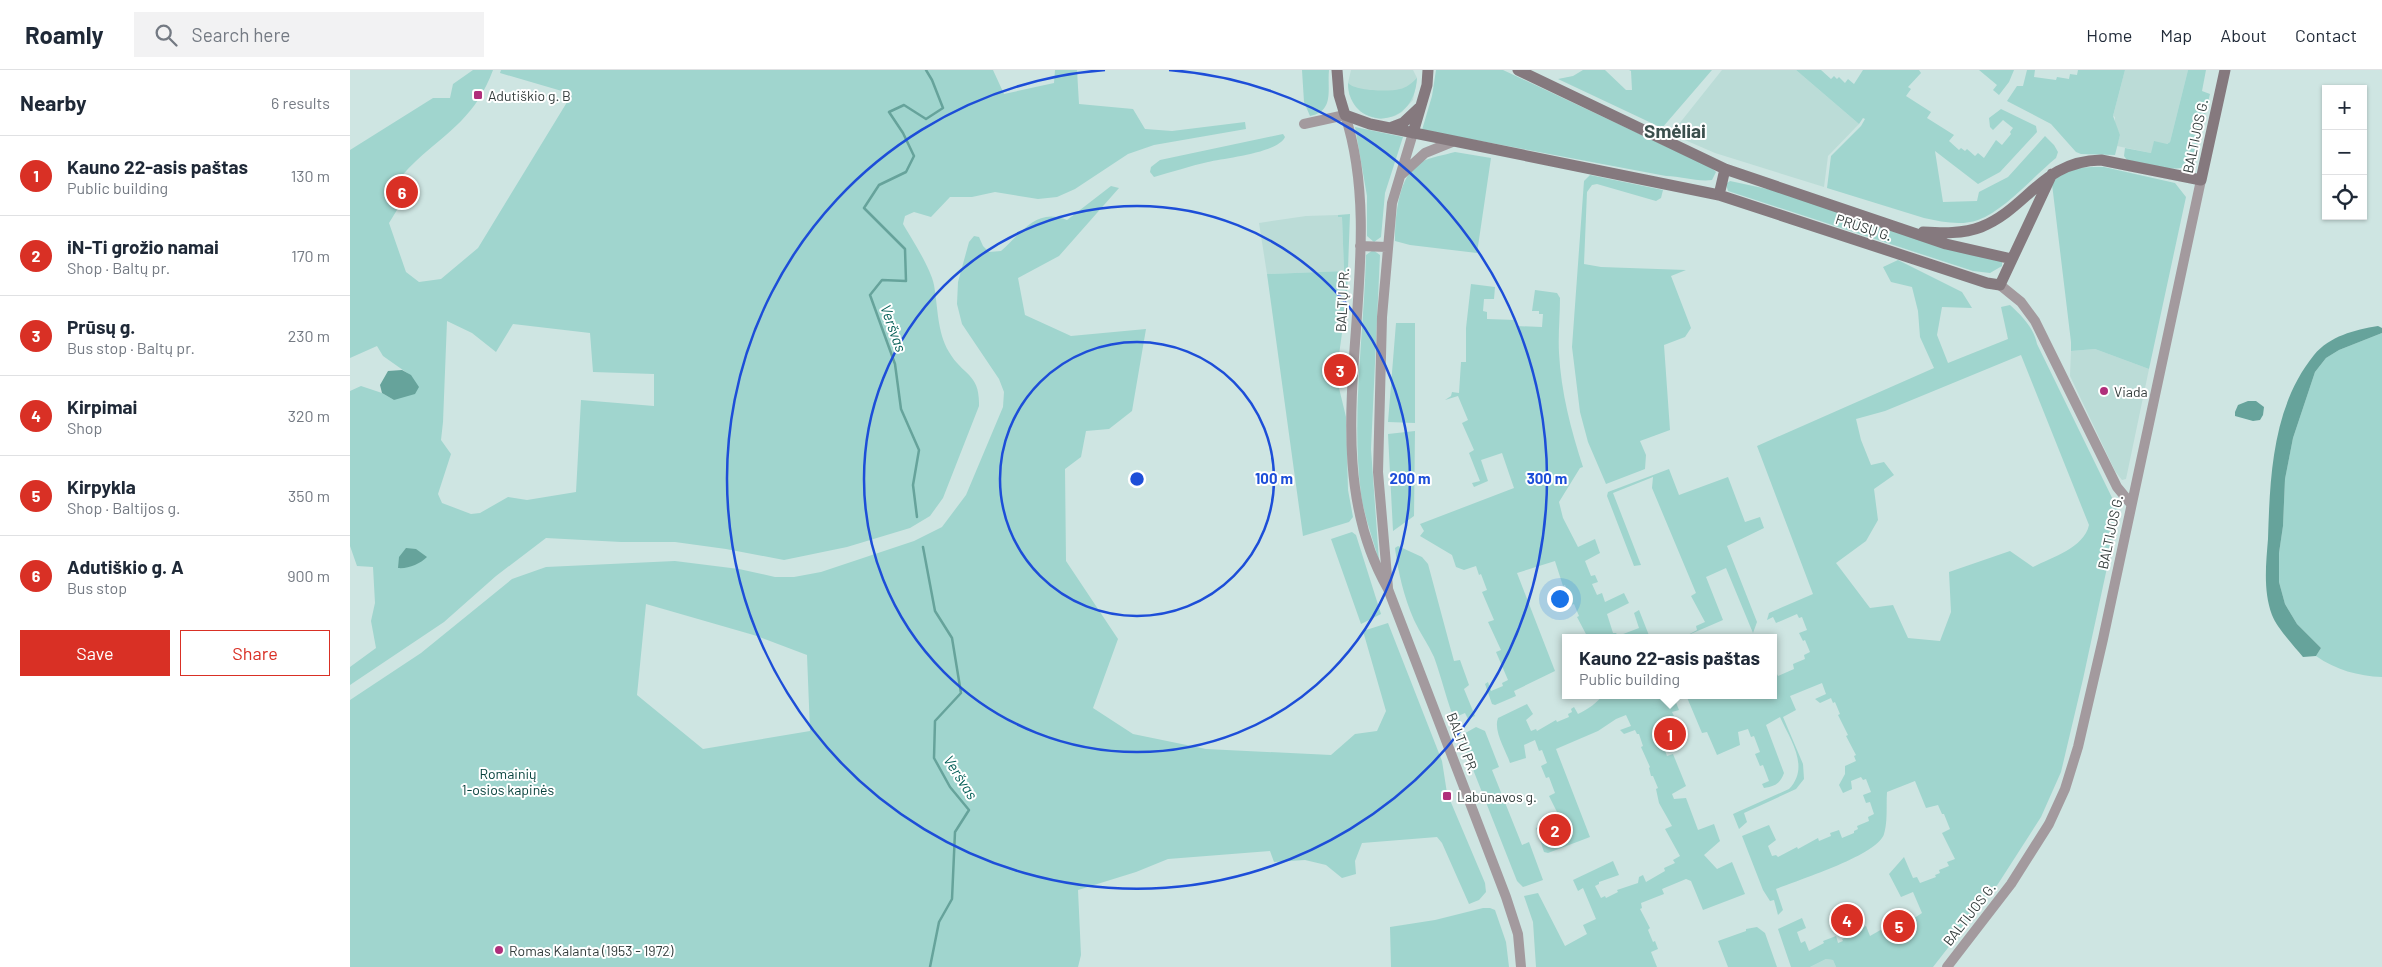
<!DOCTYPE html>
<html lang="en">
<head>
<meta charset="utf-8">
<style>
	:root { --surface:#fff; --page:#f2f2f3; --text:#1f2937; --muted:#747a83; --line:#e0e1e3; --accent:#d93025 }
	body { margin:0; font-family:Barlow,sans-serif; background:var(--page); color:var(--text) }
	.controls { position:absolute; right:15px; top:15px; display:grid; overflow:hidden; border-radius:0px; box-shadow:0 1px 4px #0004 }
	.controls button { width:45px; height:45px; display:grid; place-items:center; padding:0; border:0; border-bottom:1px solid var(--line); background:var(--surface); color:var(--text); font:25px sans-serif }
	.you { position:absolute; left:1209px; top:528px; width:18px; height:18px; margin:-12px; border:4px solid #fff; border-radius:50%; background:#1a73e8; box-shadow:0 0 0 8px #1a73e833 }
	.badge { display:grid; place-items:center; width:32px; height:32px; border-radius:50%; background:var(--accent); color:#fff; font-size:16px; font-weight:700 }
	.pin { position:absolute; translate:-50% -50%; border:2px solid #fff; box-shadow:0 1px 5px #0006 }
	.popup { position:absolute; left:1212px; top:564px; width:215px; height:65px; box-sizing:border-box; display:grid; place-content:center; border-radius:0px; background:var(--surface); filter:drop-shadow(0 1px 4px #0005); font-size:16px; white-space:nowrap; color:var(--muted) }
	.popup b { font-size:19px; color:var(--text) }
	.popup::after { content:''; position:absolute; left:50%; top:100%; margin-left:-10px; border:10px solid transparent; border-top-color:var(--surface) }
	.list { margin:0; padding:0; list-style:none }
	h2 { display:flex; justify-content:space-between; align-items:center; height:65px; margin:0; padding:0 20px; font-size:21px }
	h2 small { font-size:16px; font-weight:400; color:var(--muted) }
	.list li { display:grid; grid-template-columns:32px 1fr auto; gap:15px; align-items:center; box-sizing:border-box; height:80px; padding:0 20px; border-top:1px solid var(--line) }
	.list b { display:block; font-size:19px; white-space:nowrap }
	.list p { margin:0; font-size:16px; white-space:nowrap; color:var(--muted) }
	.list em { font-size:16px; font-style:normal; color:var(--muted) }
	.actions { display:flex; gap:10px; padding:15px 20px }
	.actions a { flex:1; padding:11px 0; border:1px solid var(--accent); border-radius:0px; text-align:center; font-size:18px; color:var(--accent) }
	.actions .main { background:var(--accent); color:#fff }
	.icon { flex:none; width:28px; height:28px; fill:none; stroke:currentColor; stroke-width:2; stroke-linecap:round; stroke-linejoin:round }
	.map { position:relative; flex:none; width:2032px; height:897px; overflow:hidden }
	header { display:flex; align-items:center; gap:30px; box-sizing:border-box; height:70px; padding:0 25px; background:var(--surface); border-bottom:1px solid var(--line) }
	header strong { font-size:24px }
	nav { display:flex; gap:28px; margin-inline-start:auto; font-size:18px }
	.search { width:350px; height:45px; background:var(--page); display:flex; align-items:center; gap:12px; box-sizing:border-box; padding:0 18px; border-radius:0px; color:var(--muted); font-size:19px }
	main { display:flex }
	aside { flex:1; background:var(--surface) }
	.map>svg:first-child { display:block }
	.built { fill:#bbdcd7 }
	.green { fill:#a0d5ce; fill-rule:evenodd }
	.water { fill:#66a39b }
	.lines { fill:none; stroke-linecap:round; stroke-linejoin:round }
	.stream { stroke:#66a39b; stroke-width:2.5 }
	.tertiary { stroke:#a39a9e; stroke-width:10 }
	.secondary { stroke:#85797e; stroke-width:11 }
	.ring { fill:none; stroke:#1d4ed8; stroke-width:2.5 }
	.poi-dot { fill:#b02f7b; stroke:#fff; stroke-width:2 }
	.labels { text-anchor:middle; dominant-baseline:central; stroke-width:4; stroke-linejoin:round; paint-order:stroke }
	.poi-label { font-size:14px; fill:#343d3c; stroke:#fff; text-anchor:start }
	.street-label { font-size:14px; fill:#343d3c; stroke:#fff }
	.park-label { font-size:14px; fill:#07413c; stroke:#fff }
	.water-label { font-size:15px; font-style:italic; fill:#066058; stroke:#fff }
	.district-label { font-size:19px; font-weight:bold; fill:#3a4e4c; stroke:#fff }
	.centre { fill:#1d4ed8; stroke:#fff; stroke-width:2.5 }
	.ring-label { font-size:15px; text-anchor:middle; font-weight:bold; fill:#1d4ed8; stroke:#fff; stroke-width:4; stroke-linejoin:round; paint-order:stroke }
</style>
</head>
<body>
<header>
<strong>Roamly</strong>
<div class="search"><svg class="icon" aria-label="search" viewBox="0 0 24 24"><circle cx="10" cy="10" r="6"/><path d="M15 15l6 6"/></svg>Search here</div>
<nav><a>Home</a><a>Map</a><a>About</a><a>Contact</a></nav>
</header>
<main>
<aside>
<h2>Nearby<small>6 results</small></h2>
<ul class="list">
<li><span class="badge">1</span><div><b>Kauno 22-asis paštas</b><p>Public building</p></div><em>130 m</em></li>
<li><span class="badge">2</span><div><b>iN-Ti grožio namai</b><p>Shop · Baltų pr.</p></div><em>170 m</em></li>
<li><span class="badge">3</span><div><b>Prūsų g.</b><p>Bus stop · Baltų pr.</p></div><em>230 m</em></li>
<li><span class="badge">4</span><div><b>Kirpimai</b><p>Shop</p></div><em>320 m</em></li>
<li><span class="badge">5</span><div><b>Kirpykla</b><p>Shop · Baltijos g.</p></div><em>350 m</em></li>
<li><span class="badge">6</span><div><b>Adutiškio g. A</b><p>Bus stop</p></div><em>900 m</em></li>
</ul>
<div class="actions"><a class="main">Save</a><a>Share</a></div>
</aside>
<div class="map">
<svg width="2032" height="897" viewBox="0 0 2032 897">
	<rect width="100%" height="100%" fill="#cee5e2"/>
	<path class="built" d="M 1001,0 L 1063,0 L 1067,8 L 1063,30 L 1052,42 L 1045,46 L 1030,49 L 1017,45 L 1010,41 L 999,24 L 998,13 Z
		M 1372,0 L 1446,0 L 1509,54 L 1478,86 L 1474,117 L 1365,83 L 1321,64 Z
		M 1775,0 L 1838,0 L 1820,72 L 1801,83 L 1767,76 L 1770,65 L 1765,54 L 1765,47 L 1763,46 Z
		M 988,145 L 988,147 L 992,147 L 994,201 L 917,204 L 909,153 L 956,146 Z
		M 1745,279 L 1799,299 L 1776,409 L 1772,410 L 1765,401 L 1720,306 L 1721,281 Z
		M 1476,889 L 1483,890 L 1486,897 L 1460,897 Z"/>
	<path class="green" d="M 123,0 L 143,0 C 126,46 100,60 66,91 C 56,100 48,111 39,120 L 50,135 L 39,153 L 56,202 L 69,212 L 91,209 L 128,178 L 222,24 L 150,3 L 151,0 L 643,0 L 654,24 L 704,13 L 705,0 L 727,0 L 729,34 L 783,39 L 795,59 L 822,61 L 895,52 L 896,59 L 804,75 L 778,84 L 725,119 L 707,127 L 688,129 L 645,122 L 622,127 L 600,127 L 581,147 L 564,142 L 555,146 L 553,154 C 562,169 581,199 584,215 C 588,237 587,262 599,282 C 613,306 630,303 629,336 L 593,428 L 580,446 L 560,458 L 497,477 L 434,490 L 376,479 L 325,472 L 271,472 L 196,468 L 146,506 L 94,552 L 0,615 L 0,597 L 26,578 L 21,551 L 25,533 L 23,497 L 7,496 L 0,476 L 0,321 L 11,316 L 32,323 L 44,330 L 64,312 L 60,305 L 33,286 L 27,276 L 0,288 L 0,80 L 83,28 L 100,28 L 103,14 ZM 97,251 L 122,263 L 146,282 L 163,254 L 240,263 L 243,302 L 304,304 L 304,336 L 231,330 L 226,422 L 177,430 L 158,427 L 130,443 L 121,444 L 92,433 L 88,424 L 101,384 L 91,370 L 93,352 Z
		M 952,0 L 979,0 C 977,19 985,41 960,46 L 954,32 Z
		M 1086,0 L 1153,0 L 1362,98 L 1366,102 L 1362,110 C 1347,112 1331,106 1316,106 L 1072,60 L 1082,26 Z
		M 1233,0 L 1255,0 L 1276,20 L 1282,20 L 1281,1 L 1279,0 L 1362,0 L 1312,58 L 1208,9 L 1223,6 Z
		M 1446,0 L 1471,0 L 1481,9 L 1484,6 L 1487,9 L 1489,7 L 1495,13 L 1498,9 L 1504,14 L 1513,0 L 1569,0 L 1571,3 L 1558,17 L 1561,19 L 1556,26 L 1581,42 L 1577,48 L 1604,65 L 1599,71 L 1609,80 L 1611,78 L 1615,81 L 1617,79 L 1625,86 L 1628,83 L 1634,88 L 1646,70 L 1652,75 L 1661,64 L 1660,62 L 1663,58 L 1653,50 L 1643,60 L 1640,57 L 1639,48 L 1651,39 L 1686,56 L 1687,62 L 1650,102 L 1628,114 L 1585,81 L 1593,132 L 1627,131 L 1629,122 L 1658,107 L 1695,66 L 1704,75 L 1708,82 L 1706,88 C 1684,106 1655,140 1628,150 C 1611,156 1592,152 1574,148 L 1477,118 L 1481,86 L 1511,56 L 1515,49 L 1513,48 L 1509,54 Z
		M 1629,0 L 1664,0 L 1659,12 L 1649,25 L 1643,20 L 1647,15 Z
		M 1677,0 L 1685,0 L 1684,7 L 1706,10 L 1707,7 L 1719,9 L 1720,4 L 1727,5 L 1728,0 L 1775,0 L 1763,46 L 1770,65 L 1765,85 L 1731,84 L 1726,82 L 1701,54 L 1657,31 L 1667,16 L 1673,16 Z
		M 1838,0 L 1856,0 L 1852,21 L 1860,24 L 1844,91 C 1828,107 1798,93 1777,90 L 1774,86 L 1775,78 L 1801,83 L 1804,71 L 1817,74 L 1820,72 Z
		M 1067,8 C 1064,63 998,59 998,13 C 1005,21 1039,22 1050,19 C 1056,18 1062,13 1067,8 Z
		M 1005,57 L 1053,67 L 1035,123 L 1031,167 L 1024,172 L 1017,166 L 1017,126 Z
		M 933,64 L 935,67 C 928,83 875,88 858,92 C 840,96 822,102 804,107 L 800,102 L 801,97 L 810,90 Z
		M 1105,82 L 1141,88 L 1127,183 L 1060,175 L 1045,171 C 1045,147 1048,105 1071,92 C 1081,87 1094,85 1105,82 Z
		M 1754,97 L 1825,113 L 1836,127 L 1799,299 L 1745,279 L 1721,281 L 1721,272 L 1702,114 C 1713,96 1735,97 1754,97 Z
		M 1240,105 L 1313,120 L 1311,128 L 1306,131 L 1247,114 L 1242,115 L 1237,122 L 1234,194 L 1251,197 L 1336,200 L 1321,206 L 1341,258 L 1335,267 L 1314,275 L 1320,360 L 1290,371 L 1296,385 L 1295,399 L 1256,414 L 1238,372 L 1230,342 L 1222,277 L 1234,111 Z
		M 1380,111 L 1422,120 L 1652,191 L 1652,196 L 1640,203 L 1623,201 L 1378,121 L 1376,114 Z
		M 761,116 L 769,118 L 709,186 L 668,208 L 675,245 L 721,266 L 796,259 L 782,341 L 759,359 L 736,361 L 731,387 L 715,399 L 716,491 L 768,569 L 743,638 L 783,664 L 856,679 L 981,685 L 1005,664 L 1027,661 L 1036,641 L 1013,561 L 1038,553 L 1092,691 L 1097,723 L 1135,813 L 1136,822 L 1129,830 L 1119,834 L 1092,773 L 1087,767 L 1012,773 L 1005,791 L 1006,804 L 992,808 L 976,795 L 955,790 L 924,792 L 920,781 L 818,789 L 786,802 L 728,820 L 731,885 L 728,897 L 0,897 L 0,630 L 71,583 L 162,509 L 196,497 L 325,491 L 389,499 L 425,507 L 444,507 L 471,502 L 564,471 L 592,457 L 616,425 L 653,337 L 654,322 L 649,309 L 612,254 L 607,234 L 608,212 L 619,172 L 624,166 L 629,167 L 633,176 L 639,182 L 651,181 C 672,163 686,137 717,150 ZM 296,534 L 407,566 L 457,585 L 460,661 L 353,679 L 287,625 Z
		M 1000,144 L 997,226 L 989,285 L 989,318 L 996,347 L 998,420 L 1003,447 L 999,452 L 953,466 L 917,204 L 994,201 L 992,147 L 988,147 L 988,145 Z
		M 1023,180 L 1030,185 L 1021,379 L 1029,491 C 1023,469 1014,446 1011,424 C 1001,345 1014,264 1016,185 Z
		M 1548,190 L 1612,222 L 1622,238 L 1592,237 L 1587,265 L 1598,293 L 1658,269 L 1651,237 L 1660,235 C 1672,246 1684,258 1687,274 L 1769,442 L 1733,609 L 1711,702 L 1691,747 L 1648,814 L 1583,897 L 1486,897 L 1483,890 L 1476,889 L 1460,897 L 1441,897 L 1428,859 L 1452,848 L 1456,858 L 1447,862 L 1451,873 L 1455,871 L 1459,881 L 1474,873 L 1473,871 L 1486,866 L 1488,873 L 1493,871 L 1492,869 L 1503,864 L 1502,862 L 1516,856 L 1520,866 L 1534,858 L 1534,856 L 1546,851 L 1549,858 L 1572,843 L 1563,822 L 1551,827 L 1539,804 L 1554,787 L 1563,808 L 1567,807 L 1570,813 L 1586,807 L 1585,805 L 1590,803 L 1589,800 L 1599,796 L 1597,792 L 1605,789 L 1592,763 L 1600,759 L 1594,744 L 1592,744 L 1588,735 L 1576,738 L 1565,711 L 1537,722 C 1536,735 1538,751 1534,764 C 1528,785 1448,810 1426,819 L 1433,840 L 1428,845 L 1424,830 L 1420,831 L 1413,820 L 1392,766 L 1419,755 L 1426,770 L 1418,776 L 1422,786 L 1426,785 L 1428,787 L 1447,777 L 1448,779 L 1468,768 L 1469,771 L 1481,766 L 1480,763 L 1489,760 L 1492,768 L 1504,763 L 1504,761 L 1508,759 L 1507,756 L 1519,751 L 1518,747 L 1524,744 L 1520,732 L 1516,733 L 1513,725 L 1521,722 L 1516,709 L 1513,710 L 1511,707 L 1501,711 L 1502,719 L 1493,723 L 1489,715 L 1495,704 L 1495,696 L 1506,691 L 1504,686 L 1506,685 L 1496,666 L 1498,665 L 1488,645 L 1490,644 L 1485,632 L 1483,633 L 1481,628 L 1470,633 L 1465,629 L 1476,624 L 1472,613 L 1440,626 L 1446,640 L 1433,647 L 1453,694 L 1454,709 L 1446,719 L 1394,743 L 1397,752 L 1389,759 L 1383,744 L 1439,719 C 1460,697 1441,671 1430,647 L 1416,655 L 1434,703 C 1430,714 1425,716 1414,718 L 1412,714 L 1419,711 L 1413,695 L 1410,696 L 1405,684 L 1410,682 L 1404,666 L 1401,667 L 1398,659 L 1388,662 L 1390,675 L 1367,685 L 1357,662 L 1352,663 L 1336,625 L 1365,627 L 1369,625 L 1424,625 L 1424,598 L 1428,606 L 1444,599 L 1443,594 L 1455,589 L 1454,585 L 1460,582 L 1455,570 L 1453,571 L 1449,563 L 1457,560 L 1452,547 L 1449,548 L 1447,544 L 1426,553 L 1423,547 L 1417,550 L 1419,543 L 1463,524 L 1407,376 L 1584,298 L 1570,267 L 1568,241 L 1562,217 L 1541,212 L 1533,197 ZM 1671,285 L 1739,455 C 1734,478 1702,487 1683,497 L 1660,481 L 1599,502 L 1601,542 L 1590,571 L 1558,568 L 1543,535 L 1520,538 L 1486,493 L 1516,471 L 1528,450 L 1524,419 L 1544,405 L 1534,392 L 1521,395 L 1511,370 L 1506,349 L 1535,341 Z
		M 1121,214 L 1145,217 L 1144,229 L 1134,229 L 1133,241 L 1137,242 L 1137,249 L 1166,250 L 1166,256 L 1192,257 L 1193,244 L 1189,244 L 1189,241 L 1182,241 L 1185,220 L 1207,223 L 1210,228 C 1210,246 1208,265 1209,283 C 1211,322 1221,360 1233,397 L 1230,398 L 1209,432 L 1213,448 L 1228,477 L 1245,469 L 1250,483 L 1235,491 L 1241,506 L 1245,505 L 1248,512 L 1242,514 L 1247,525 L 1252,523 L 1255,532 L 1274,523 L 1279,533 L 1257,544 L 1263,563 L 1266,563 L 1268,566 L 1289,558 L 1284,543 L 1289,540 L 1300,568 L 1235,568 L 1237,566 L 1227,547 L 1229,546 L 1224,534 L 1221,535 L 1218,527 L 1219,525 L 1215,515 L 1213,516 L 1205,491 L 1167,503 L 1205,601 L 1164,621 L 1166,626 L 1145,635 L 1142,634 L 1135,614 L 1138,612 L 1141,621 L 1153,616 L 1152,613 L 1158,610 L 1146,582 L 1151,580 L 1138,552 L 1144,550 L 1132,522 L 1137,520 L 1131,504 L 1129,505 L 1126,496 L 1114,500 L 1106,497 L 1102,485 L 1070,466 L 1074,461 L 1070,454 L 1164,418 L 1152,383 L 1131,390 L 1138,411 L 1124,417 L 1122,413 L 1130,411 L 1119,383 L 1124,380 L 1112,353 L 1118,350 L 1108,326 L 1095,330 L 1101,326 L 1102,322 L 1109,323 L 1111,292 L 1116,292 L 1116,258 Z
		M 1046,253 L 1065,253 L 1065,353 L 1038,352 Z
		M 2032,263 L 2032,607 C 2008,606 1986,600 1966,586 L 1971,578 L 1947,554 L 1935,534 L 1929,512 L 1929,483 L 1933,456 L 1935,409 L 1943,368 L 1965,302 L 1976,288 L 1989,280 Z
		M 1065,361 L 1064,446 L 1043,461 L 1038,364 Z
		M 1319,399 L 1329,425 L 1378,407 L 1395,452 L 1410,447 L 1414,458 L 1377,476 L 1407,552 L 1403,563 L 1376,498 L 1356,507 L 1373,550 L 1336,566 L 1347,560 L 1346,556 L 1355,552 L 1341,526 L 1346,523 L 1302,418 L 1303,407 L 1263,423 L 1291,495 L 1284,496 L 1257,426 L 1258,422 Z
		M 1002,462 L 1006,465 L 1031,544 L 1011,554 L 981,469 Z
		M 1048,476 L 1072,487 L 1078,494 L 1104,591 L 1110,590 L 1119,615 L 1114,619 L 1125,646 L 1118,649 L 1115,643 L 1108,646 L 1110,652 L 1106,654 C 1097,632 1092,609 1084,587 C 1078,574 1070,563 1064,550 C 1054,527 1048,502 1045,478 Z
		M 1253,625 L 1323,625 L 1329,640 L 1322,642 L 1325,648 L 1306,656 L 1317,686 L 1323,684 L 1336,716 L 1322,724 L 1324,729 L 1336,728 L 1348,760 L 1364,754 L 1370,771 L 1354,785 L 1367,799 L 1382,792 L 1395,824 L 1353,840 L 1341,811 L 1336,809 L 1312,819 L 1314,824 L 1291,833 L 1292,838 L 1290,839 L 1300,858 L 1298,860 L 1303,872 L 1305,871 L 1308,879 L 1301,882 L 1307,897 L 1186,897 L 1183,852 L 1174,826 L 1188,823 L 1215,876 L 1237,864 L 1233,855 L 1246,849 L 1233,818 L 1228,821 L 1223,810 L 1263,791 L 1269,805 L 1249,812 L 1249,814 L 1245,816 L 1251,828 L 1255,826 L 1256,828 L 1268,822 L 1267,820 L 1288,813 L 1289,807 L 1293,805 L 1296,812 L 1315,801 L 1314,798 L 1325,793 L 1323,790 L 1330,786 L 1315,759 L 1322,756 L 1309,733 L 1306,719 L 1308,718 L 1303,706 L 1301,706 L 1299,698 L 1300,697 L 1291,677 L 1293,676 L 1289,664 L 1287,664 L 1285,660 L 1274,664 L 1270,660 L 1281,656 L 1276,645 L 1266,649 L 1248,661 L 1206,679 L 1240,767 L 1198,783 L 1194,782 L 1186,758 L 1191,756 L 1196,766 L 1207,761 L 1206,757 L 1213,754 L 1199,726 L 1205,723 L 1199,707 L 1196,708 L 1191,696 L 1197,693 L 1192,680 L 1189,681 L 1185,670 L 1174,675 L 1176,688 L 1160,693 C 1156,681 1143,661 1148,648 L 1177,634 L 1183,644 L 1176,650 L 1181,661 L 1186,659 L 1187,661 L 1206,650 L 1207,652 L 1219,647 L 1218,644 L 1222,642 L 1221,639 L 1224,637 L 1228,644 C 1237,640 1248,632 1253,625 Z
		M 1126,657 L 1135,661 L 1149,697 L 1142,700 L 1172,775 L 1179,772 L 1193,810 L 1173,817 L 1167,811 L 1111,669 L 1110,666 Z
		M 1133,838 L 1140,838 L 1145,840 L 1156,872 L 1159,897 L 1041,897 L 1040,857 L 1085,850 Z
		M 1407,857 L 1415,863 L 1427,897 L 1378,897 L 1368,871 L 1396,861 L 1396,859 Z"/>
	<path class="water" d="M 2028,256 L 2032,258 L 2032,263 L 1989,280 L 1976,288 L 1965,302 L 1943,368 L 1935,409 L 1933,456 L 1929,483 L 1929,512 L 1935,534 L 1947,554 L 1971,578 L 1966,586 L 1953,587 C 1944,576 1927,558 1922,545 C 1913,521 1916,494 1918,469 C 1920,407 1922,337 1964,285 C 1980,266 2004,260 2028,256 Z
		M 52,300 L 61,305 L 69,317 L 65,324 L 44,330 L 32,323 L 30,315 L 38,301 Z
		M 1898,331 L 1906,331 L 1914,337 L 1913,345 L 1910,350 L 1903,351 L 1885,346 L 1885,342 L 1888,335 Z
		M 56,478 L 66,479 L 77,487 C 70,494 58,499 48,498 L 49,487 Z"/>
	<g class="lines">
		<path class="stream" d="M 567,447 L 563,415 L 569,380 L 551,339 L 545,294 L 520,225 L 532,210 L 556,211 L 555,179 L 514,138 L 529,115 L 556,102 L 564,86 L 553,63 L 539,42 L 554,35 L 576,49 L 593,38 L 582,10 L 576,0
			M 573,477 L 585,541 L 602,568 L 611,623 L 585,651 L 584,688 L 600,717 L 619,740 L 605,762 L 602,829 L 589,852 L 580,897"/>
		<path class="tertiary" d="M 954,54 L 995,45 C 1044,196 956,376 1038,519 L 1156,827 L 1168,864 L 1171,897
			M 1051,105 L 1075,83 L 1102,72
			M 1010,176 L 1037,177
			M 1650,215 L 1671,232 L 1685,251 L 1767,417 L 1781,434
			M 1038,518 L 1028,402 L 1032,247 L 1042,133 L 1063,63
			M 1597,897 L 1661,814 L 1699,754 L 1715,719 L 1728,677 L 1753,569 L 1851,110"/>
		<path class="secondary" d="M 987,0 L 989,25 L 995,45 L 1020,54 L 1369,125 L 1637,213 L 1650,215 L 1702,104
			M 1168,0 L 1375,99 L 1596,174 L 1662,189
			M 1040,58 L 1053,53 L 1069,38
			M 1063,63 L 1077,15 L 1078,0
			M 1369,125 L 1375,99
			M 1573,162 C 1592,163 1613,164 1631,157 C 1678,138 1692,91 1751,90 L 1851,110 L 1875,0"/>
	</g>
	<g class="ring">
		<circle cx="787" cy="409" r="137"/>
		<circle cx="787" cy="409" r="273"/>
		<path d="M819 0A410 410 0 1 1 755 0"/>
	</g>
	<g class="poi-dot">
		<rect x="123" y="20" width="10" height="10" rx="2.5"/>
		<circle cx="1754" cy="321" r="5"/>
		<rect x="1092" y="721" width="10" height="10" rx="2.5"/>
		<circle cx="149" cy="880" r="5"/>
	</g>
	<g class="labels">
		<g class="poi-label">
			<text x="138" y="25">Adutiškio g. B</text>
			<text x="1764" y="321">Viada</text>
			<text x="1107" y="726">Labūnavos g.</text>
			<text x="159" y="880">Romas Kalanta (1953 - 1972)</text>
		</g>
		<g class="street-label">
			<text transform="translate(1845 66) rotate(-78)">BALTIJOS G.</text>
			<text transform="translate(1514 157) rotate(18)">PRŪSŲ G.</text>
			<text transform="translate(992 230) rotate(-87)">BALTŲ PR.</text>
			<text transform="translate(1760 462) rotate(-78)">BALTIJOS G.</text>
			<text transform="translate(1113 673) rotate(69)">BALTŲ PR.</text>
			<text transform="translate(1619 844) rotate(-52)">BALTIJOS G.</text>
		</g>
		<g class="park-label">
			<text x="158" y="703">Romainių<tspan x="158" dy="16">1-osios kapinės</tspan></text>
		</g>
		<g class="water-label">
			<text transform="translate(544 258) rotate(70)">Veršvas</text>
			<text transform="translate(611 707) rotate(57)">Veršvas</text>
		</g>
		<g class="district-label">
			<text x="1325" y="60">Smėliai</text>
		</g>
	</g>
	<circle cx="787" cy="409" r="8" class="centre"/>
	<g class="ring-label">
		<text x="924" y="414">100 m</text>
		<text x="1060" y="414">200 m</text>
		<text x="1197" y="414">300 m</text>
	</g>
</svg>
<div class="controls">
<button>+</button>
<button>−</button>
<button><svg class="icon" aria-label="locate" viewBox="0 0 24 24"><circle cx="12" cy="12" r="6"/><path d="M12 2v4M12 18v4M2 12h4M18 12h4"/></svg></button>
</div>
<div class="you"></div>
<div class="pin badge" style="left:1320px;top:664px">1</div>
<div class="popup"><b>Kauno 22-asis paštas</b>Public building</div>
<div class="pin badge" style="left:1205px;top:760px">2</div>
<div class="pin badge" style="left:990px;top:300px">3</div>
<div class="pin badge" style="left:1497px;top:850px">4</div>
<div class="pin badge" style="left:1549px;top:856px">5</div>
<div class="pin badge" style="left:52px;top:122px">6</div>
</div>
</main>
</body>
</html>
